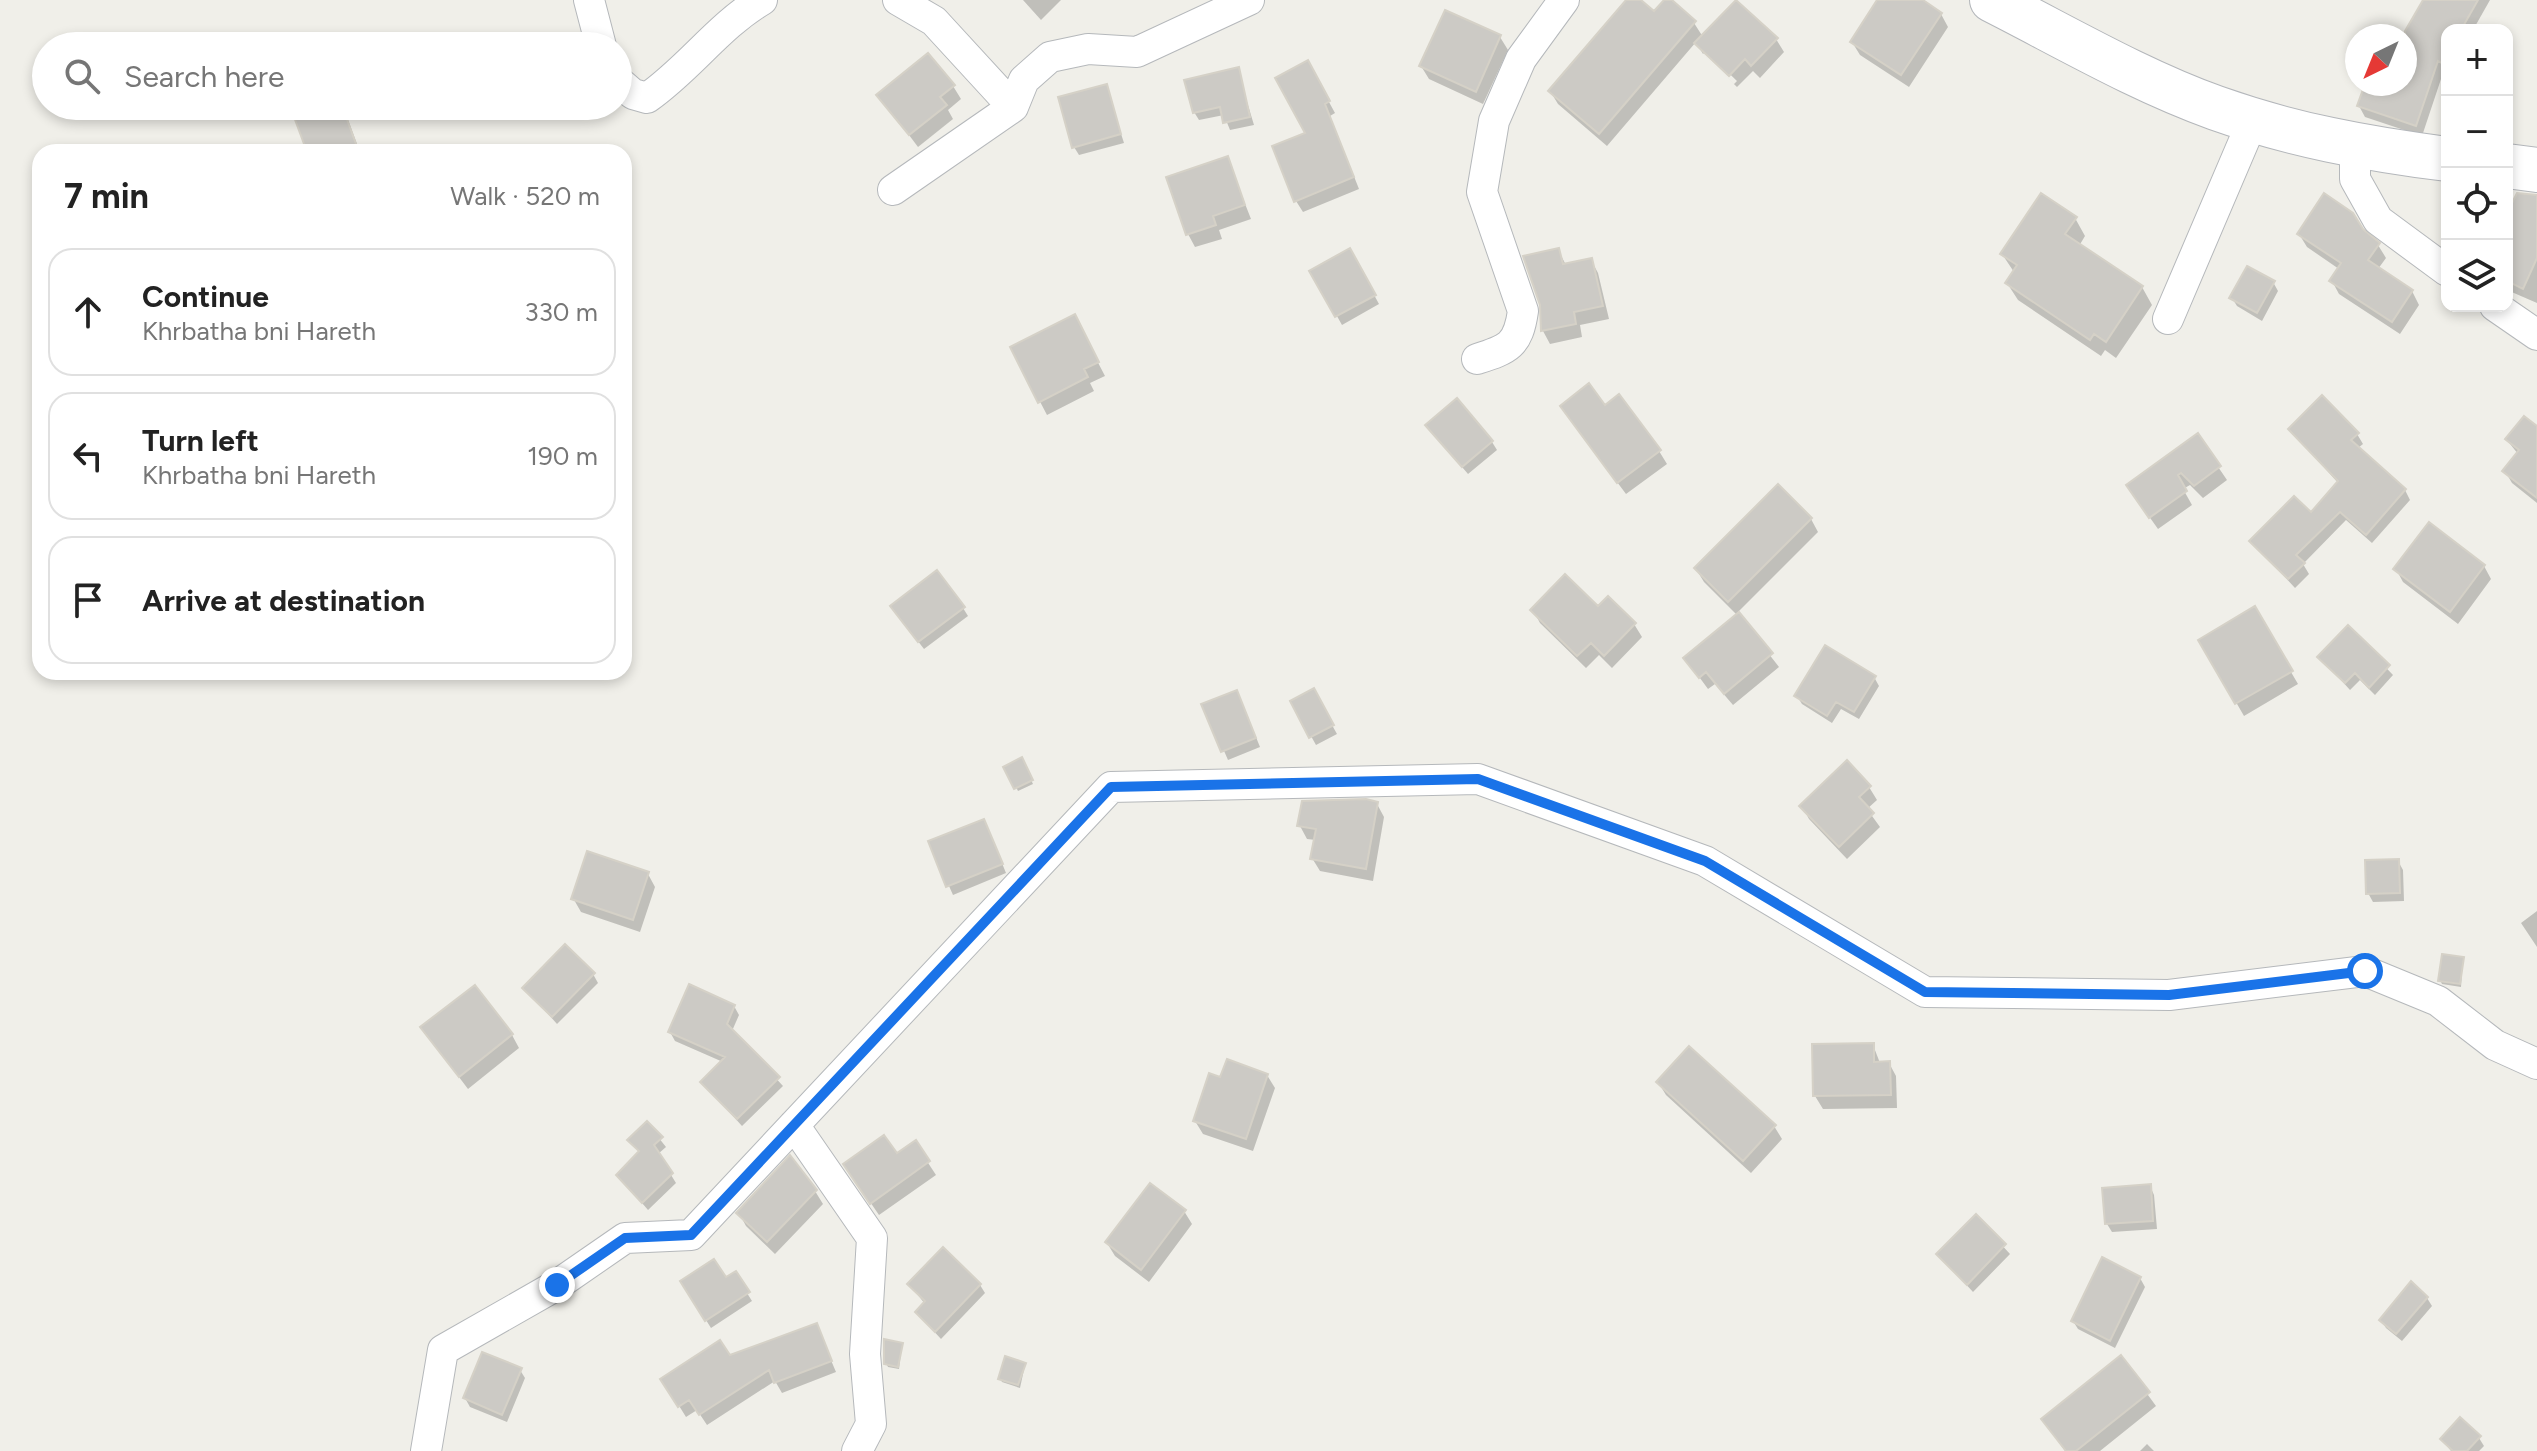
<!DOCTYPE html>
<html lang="en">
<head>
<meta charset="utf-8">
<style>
	:root { --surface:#fff; --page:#f2f2f2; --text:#222; --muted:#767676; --line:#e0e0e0 }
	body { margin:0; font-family:Figtree,sans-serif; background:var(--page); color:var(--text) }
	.controls { position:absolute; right:24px; top:24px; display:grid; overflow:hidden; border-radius:16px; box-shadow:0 4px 12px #0003 }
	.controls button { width:72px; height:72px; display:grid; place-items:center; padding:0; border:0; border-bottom:2px solid var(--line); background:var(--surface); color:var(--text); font:40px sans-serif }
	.compass { position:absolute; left:2345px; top:24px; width:72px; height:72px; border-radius:50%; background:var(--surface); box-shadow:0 4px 12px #0003; rotate:223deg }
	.stop { position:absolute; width:24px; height:24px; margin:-18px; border:6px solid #1a73e8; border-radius:50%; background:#fff }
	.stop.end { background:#1a73e8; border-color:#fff; box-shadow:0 2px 8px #0008 }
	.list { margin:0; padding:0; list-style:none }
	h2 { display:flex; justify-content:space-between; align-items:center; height:104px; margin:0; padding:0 32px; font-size:34px }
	h2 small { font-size:26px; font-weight:400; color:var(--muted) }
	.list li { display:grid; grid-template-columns:52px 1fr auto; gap:24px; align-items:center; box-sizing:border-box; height:128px; margin:0 16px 16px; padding:0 16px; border:2px solid var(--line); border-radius:24px }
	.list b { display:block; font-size:30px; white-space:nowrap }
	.list p { margin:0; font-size:26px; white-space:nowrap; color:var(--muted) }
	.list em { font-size:26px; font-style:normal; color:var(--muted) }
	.icon { flex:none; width:44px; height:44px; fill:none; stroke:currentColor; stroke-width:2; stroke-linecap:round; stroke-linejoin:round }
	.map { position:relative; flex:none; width:2537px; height:1451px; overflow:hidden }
	.search { position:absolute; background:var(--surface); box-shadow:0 4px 12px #0003; left:32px; top:32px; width:600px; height:88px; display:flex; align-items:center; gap:20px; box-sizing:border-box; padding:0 28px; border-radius:44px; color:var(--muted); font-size:30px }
	.panel { position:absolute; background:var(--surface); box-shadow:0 4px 12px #0003; left:32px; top:144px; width:600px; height:536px; border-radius:24px }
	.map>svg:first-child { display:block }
	.shadow { fill:#0003 }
	.building { fill:#cccac5; stroke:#d5d1c7; stroke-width:2 }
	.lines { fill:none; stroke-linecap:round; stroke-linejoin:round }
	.street-casing { stroke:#b5b8bb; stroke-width:32 }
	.secondary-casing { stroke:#b4b7bb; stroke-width:46 }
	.street { stroke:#fff; stroke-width:30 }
	.secondary { stroke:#fff; stroke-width:44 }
	.route { stroke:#1a73e8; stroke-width:10 }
</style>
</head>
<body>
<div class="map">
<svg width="2537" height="1451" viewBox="0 0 2537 1451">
	<rect width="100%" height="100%" fill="#f0efe9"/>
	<path class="shadow" d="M 1023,0 L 1061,0 L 1041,20 Z
		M 1628,0 L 1638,0 L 1655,14 L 1669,0 L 1694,23 L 1703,37 L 1776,39 L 1784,52 L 1760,78 L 1753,71 L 1737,87 L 1703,54 L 1734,84 L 1737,81 L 1706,51 L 1703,54 L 1696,42 L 1607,146 L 1558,104 L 1550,91 Z
		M 1880,0 L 1919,0 L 1941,14 L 1948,27 L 1909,87 L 1860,55 L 1852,42 Z
		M 2424,0 L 2490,0 L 2473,30 L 2447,30 L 2447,72 L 2444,70 L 2422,136 L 2365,117 L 2359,106 L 2367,84 L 2405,84 L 2404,36 Z
		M 1500,37 L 1508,50 L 1483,104 L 1429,79 L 1421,66 Z
		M 1307,62 L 1335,113 L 1330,116 L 1359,189 L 1303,212 L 1296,201 L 1308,134 Z
		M 1238,72 L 1254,125 L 1230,130 L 1224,115 L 1199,120 L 1194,112 Z
		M 953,86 L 961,99 L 948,110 L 953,119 L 918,147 L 879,95 Z
		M 1106,87 L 1124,143 L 1079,155 L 1074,147 Z
		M 292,106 L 343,106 L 360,152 L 309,152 Z
		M 566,106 L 593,106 L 572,117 Z
		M 1227,158 L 1251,219 L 1219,230 L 1222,239 L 1195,247 L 1188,234 Z
		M 2537,198 L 2537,303 L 2507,290 L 2507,202 L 2513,205 Z
		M 2075,218 L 2085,236 L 2079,246 L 2142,287 L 2152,305 L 2116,358 L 2105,350 L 2101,356 L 2018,300 L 2007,283 L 2014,272 L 2002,254 Z
		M 2361,231 L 2378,245 L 2386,258 L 2378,269 L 2412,291 L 2419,305 L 2400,334 L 2339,294 L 2332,281 L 2339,269 L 2307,247 L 2299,234 Z
		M 1558,250 L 1566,265 L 1591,260 L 1598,273 L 1609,319 L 1580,325 L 1582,337 L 1550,344 L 1543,331 L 1542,305 Z
		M 1350,251 L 1379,304 L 1342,325 L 1312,272 Z
		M 2273,282 L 2278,291 L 2262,321 L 2237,306 L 2232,298 Z
		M 1081,330 L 1105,376 L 1090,383 L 1094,391 L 1047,415 L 1012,348 Z
		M 1604,408 L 1659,451 L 1667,464 L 1626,494 L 1570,419 Z
		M 2290,429 L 2357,434 L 2363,444 L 2358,448 L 2405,490 L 2410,500 L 2372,543 L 2346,520 L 2303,564 L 2309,574 L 2295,588 L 2252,541 L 2311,515 L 2339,484 Z
		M 2537,429 L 2537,503 L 2512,483 L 2505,471 L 2518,454 L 2507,440 Z
		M 1433,433 L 1492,442 L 1497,450 L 1468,474 Z
		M 2197,436 L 2227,480 L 2203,498 L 2190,485 L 2183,489 L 2192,505 L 2158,529 L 2136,498 Z
		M 1811,519 L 1818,532 L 1737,613 L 1779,667 L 1733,705 L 1715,684 L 1708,689 L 1686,659 L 1738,616 L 1704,582 L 1696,569 Z
		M 2484,566 L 2491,579 L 2458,624 L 2403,582 L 2396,569 Z
		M 963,608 L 968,616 L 924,649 L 897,614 Z
		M 1598,609 L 1634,624 L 1642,637 L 1612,668 L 1599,655 L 1586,668 L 1540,623 L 1533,610 Z
		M 2254,609 L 2298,684 L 2244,716 L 2200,640 Z
		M 2348,628 L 2393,675 L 2375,695 L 2360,680 L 2350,690 L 2320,657 Z
		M 1874,677 L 1879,686 L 1859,719 L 1841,709 L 1832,723 L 1802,704 L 1797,696 Z
		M 1313,691 L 1337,734 L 1316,745 L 1292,702 Z
		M 1241,700 L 1260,747 L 1228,760 L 1204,705 Z
		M 1021,760 L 1033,784 L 1018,791 L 1006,767 Z
		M 1869,787 L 1877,800 L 1867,809 L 1880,827 L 1847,859 L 1809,819 L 1802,806 Z
		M 1377,804 L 1384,817 L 1373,881 L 1320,871 L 1312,858 L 1316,840 L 1307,839 L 1300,826 Z
		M 988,829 L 1006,873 L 953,895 L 930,843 Z
		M 2398,861 L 2403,870 L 2404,901 L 2373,902 L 2368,893 Z
		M 648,874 L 655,887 L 640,932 L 581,912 L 573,898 Z
		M 2537,911 L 2537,947 L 2521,923 Z
		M 2463,959 L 2461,987 L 2442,984 L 2440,980 Z
		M 593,974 L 598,983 L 557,1024 L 525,988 Z
		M 734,1006 L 739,1015 L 732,1031 L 783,1086 L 742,1126 L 702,1082 L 723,1062 L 675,1041 L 670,1032 Z
		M 422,1028 L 512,1035 L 519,1048 L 468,1089 Z
		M 1873,1045 L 1880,1063 L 1889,1063 L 1896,1076 L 1897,1108 L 1823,1109 L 1815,1096 Z
		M 1267,1075 L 1275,1088 L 1253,1151 L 1203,1134 L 1195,1121 Z
		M 1658,1082 L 1774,1126 L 1782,1139 L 1751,1173 L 1666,1095 Z
		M 647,1123 L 666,1147 L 658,1154 L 676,1183 L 648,1210 L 618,1175 L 640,1153 L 630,1140 Z
		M 915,1143 L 936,1175 L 879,1215 L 853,1177 Z
		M 2150,1186 L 2154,1195 L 2157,1229 L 2112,1232 L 2107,1224 Z
		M 815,1191 L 823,1204 L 775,1254 L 746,1226 L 739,1213 Z
		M 1184,1211 L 1192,1224 L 1149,1282 L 1115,1256 L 1107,1243 Z
		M 1976,1217 L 2010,1254 L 1973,1292 L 1939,1255 Z
		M 735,1274 L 752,1301 L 711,1328 L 682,1282 L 725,1280 Z
		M 2140,1278 L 2145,1287 L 2115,1348 L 2078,1329 L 2073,1321 Z
		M 910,1285 L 980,1285 L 985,1293 L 941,1339 L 917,1313 L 925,1304 Z
		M 2427,1298 L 2432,1306 L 2402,1341 L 2386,1328 L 2381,1320 Z
		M 816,1325 L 836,1372 L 782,1393 L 775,1381 L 707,1425 L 697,1410 L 686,1417 L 663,1380 Z
		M 902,1345 L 899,1369 L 888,1367 L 886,1363 Z
		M 2121,1358 L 2156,1406 L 2100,1451 L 2065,1451 L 2043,1420 Z
		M 1025,1365 L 1020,1388 L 1002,1382 L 1000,1378 Z
		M 520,1370 L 525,1378 L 507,1422 L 470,1407 L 465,1398 Z
		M 2479,1438 L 2484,1446 L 2479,1451 L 2451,1451 L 2442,1439 Z
		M 2147,1444 L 2154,1451 L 2140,1451 Z"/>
	<path class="building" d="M 1626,0 L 1641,0 L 1654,11 L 1664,0 L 1672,0 L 1696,21 L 1599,134 L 1548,91 Z
		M 1736,0 L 1778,38 L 1751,66 L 1745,59 L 1729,76 L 1694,43 Z
		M 1877,0 L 1923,0 L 1942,13 L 1901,75 L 1850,42 Z
		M 2423,0 L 2478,0 L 2461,30 L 2447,30 L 2447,66 L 2438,61 L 2416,126 L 2357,106 L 2365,84 L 2405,84 L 2405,31 Z
		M 1445,10 L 1501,35 L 1476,92 L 1419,66 Z
		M 928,53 L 955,85 L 940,97 L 947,105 L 909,135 L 876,95 Z
		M 1308,60 L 1330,101 L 1325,104 L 1354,177 L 1294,202 L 1272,146 L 1305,133 L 1275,78 Z
		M 1239,67 L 1250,117 L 1223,123 L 1220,107 L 1193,113 L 1184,80 Z
		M 1107,84 L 1121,134 L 1072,148 L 1058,97 Z
		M 290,106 L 342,106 L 359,152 L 307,152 Z
		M 1228,156 L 1245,205 L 1213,216 L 1216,225 L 1186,235 L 1166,177 Z
		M 2041,193 L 2077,217 L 2065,234 L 2143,286 L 2106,342 L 2094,334 L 2090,340 L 2005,283 L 2017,265 L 2000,254 Z
		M 2324,193 L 2353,213 L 2363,229 L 2380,243 L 2368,260 L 2413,290 L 2392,322 L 2329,281 L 2341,263 L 2297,234 Z
		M 2517,193 L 2537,195 L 2537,258 L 2523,289 L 2507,281 L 2507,213 Z
		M 1350,248 L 1376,295 L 1335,317 L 1309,271 Z
		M 1559,248 L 1563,264 L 1592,258 L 1603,306 L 1574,312 L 1576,324 L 1541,331 L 1540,305 L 1523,256 Z
		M 2247,266 L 2275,281 L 2257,313 L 2229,298 Z
		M 1075,314 L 1099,362 L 1084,369 L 1088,377 L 1038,403 L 1010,347 Z
		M 1589,383 L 1605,405 L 1619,394 L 1661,450 L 1617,483 L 1560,406 Z
		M 2322,395 L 2359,433 L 2351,440 L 2406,489 L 2366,535 L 2340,512 L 2296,555 L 2305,563 L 2288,579 L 2249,541 L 2294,496 L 2311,512 L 2338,481 L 2288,429 Z
		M 1457,398 L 1493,441 L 1462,467 L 1425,425 Z
		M 2524,416 L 2537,426 L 2537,498 L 2502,471 L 2519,450 L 2505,439 Z
		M 2198,433 L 2221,466 L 2194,486 L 2181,473 L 2178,475 L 2187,491 L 2149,518 L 2126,485 Z
		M 1778,484 L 1812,518 L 1728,602 L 1694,568 Z
		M 2429,522 L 2485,565 L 2450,612 L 2393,569 Z
		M 937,570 L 965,607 L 918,642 L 890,606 Z
		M 1565,574 L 1598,606 L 1608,596 L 1636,623 L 1604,656 L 1591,643 L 1577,656 L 1530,610 Z
		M 2255,606 L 2293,671 L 2235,704 L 2198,640 Z
		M 1739,612 L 1773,653 L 1724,694 L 1706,672 L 1699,678 L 1683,658 Z
		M 2348,625 L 2390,665 L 2369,688 L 2355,673 L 2345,683 L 2317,657 Z
		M 1825,645 L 1876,676 L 1854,712 L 1836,702 L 1827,716 L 1794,696 Z
		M 1314,688 L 1334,725 L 1309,738 L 1290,701 Z
		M 1237,690 L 1256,738 L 1221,752 L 1201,704 Z
		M 1022,757 L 1033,780 L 1014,789 L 1003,767 Z
		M 1847,760 L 1871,786 L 1859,797 L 1874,813 L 1839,847 L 1799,806 Z
		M 1366,799 L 1378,802 L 1366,869 L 1310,859 L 1316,829 L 1297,826 L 1302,801 Z
		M 984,819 L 1003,864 L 946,887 L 928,841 Z
		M 587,851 L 649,872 L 633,920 L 571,899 Z
		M 2399,859 L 2400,893 L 2366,894 L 2365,860 Z
		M 565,944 L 595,973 L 552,1017 L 522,988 Z
		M 2442,954 L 2464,957 L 2460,984 L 2438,981 Z
		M 689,984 L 735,1005 L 727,1024 L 780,1077 L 737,1119 L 700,1082 L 725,1057 L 668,1032 Z
		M 475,985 L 513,1034 L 459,1077 L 420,1027 Z
		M 1874,1043 L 1874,1062 L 1890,1061 L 1891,1095 L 1813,1096 L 1812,1044 Z
		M 1689,1046 L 1776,1125 L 1743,1161 L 1656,1082 Z
		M 1227,1059 L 1268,1074 L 1246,1139 L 1193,1121 L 1209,1073 L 1220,1077 Z
		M 647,1121 L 663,1137 L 654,1145 L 673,1173 L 642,1203 L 616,1175 L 639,1151 L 627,1140 Z
		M 884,1135 L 897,1153 L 916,1140 L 930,1161 L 870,1204 L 843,1164 Z
		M 790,1155 L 817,1190 L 767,1242 L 736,1213 Z
		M 1150,1183 L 1186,1210 L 1141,1270 L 1105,1242 Z
		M 2151,1184 L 2153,1221 L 2105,1224 L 2102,1188 Z
		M 1976,1214 L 2006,1244 L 1967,1285 L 1936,1254 Z
		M 943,1247 L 981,1284 L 935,1332 L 915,1312 L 925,1301 L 907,1284 Z
		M 2102,1257 L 2141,1277 L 2110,1341 L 2071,1321 Z
		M 714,1259 L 726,1277 L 736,1271 L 750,1292 L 705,1321 L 680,1281 Z
		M 2411,1281 L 2428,1297 L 2396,1334 L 2379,1320 Z
		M 817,1323 L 832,1361 L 774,1383 L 769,1370 L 699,1415 L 689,1400 L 678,1407 L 660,1379 L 720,1340 L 730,1355 Z
		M 884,1339 L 903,1343 L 898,1367 L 884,1364 Z
		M 482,1352 L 522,1368 L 502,1415 L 463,1398 Z
		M 2121,1355 L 2150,1392 L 2076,1451 L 2066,1451 L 2041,1419 Z
		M 1005,1356 L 1026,1363 L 1018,1385 L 998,1379 Z
		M 2460,1417 L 2481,1436 L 2467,1451 L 2453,1451 L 2440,1439 Z"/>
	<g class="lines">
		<g class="street-casing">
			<path id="street" d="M 589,0 L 601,46
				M 898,0 L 934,21 L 1013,107
				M 618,81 L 633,94 L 647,98 C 689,69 718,26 762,0
				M 2355,147 L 2355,179 L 2378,220 L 2447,271
				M 893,190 L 1013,107 L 1024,80 L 1050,57 L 1088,49 L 1137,52 L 1249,0
				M 2495,306 L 2537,335
				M 2168,319 L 2253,120
				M 1477,359 C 1508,349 1518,346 1523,311 L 1482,192 L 1494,121 L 1521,59 L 1564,0
				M 794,1125 L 872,1238 L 865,1354 L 871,1424 L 857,1451
				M 426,1451 L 443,1350 L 557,1285 L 625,1238 L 691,1235 L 1111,787 L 1478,779 L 1705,861 L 1925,992 L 2169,995 L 2365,971 L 2438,1001 L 2495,1045 L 2537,1064"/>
		</g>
		<g class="secondary-casing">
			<path id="secondary" d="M 1992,0 C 2065,37 2138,80 2216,108 C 2292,135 2368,149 2447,159
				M 2507,166 L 2537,170"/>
		</g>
		<use href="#street" class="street"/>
		<use href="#secondary" class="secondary"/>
	</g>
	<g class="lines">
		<path class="route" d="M 557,1285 L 625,1238 L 691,1235 L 1111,787 L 1478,779 L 1705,861 L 1925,992 L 2169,995 L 2365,971"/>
	</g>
</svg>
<div class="controls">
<button>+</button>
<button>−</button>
<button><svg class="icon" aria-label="locate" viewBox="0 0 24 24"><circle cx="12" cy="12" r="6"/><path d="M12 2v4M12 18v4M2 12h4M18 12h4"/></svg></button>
<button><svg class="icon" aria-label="layers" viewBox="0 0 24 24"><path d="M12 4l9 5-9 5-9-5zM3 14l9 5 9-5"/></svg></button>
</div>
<svg class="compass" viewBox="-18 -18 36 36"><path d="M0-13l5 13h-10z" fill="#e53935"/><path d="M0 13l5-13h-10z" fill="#767676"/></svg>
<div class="stop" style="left:2365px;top:971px"></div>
<div class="stop end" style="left:557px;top:1285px"></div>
<div class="search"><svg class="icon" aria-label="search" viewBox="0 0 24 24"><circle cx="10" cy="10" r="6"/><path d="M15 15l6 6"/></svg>Search here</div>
<section class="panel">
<h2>7 min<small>Walk · 520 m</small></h2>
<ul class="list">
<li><svg class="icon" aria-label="ahead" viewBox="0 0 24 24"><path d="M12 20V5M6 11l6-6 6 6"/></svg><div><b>Continue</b><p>Khrbatha bni Hareth</p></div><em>330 m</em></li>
<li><svg class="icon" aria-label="left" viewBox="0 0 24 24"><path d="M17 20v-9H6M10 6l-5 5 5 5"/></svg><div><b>Turn left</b><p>Khrbatha bni Hareth</p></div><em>190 m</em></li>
<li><svg class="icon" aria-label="arrive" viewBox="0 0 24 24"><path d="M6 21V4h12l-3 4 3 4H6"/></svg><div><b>Arrive at destination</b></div></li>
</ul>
</section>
</div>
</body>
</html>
